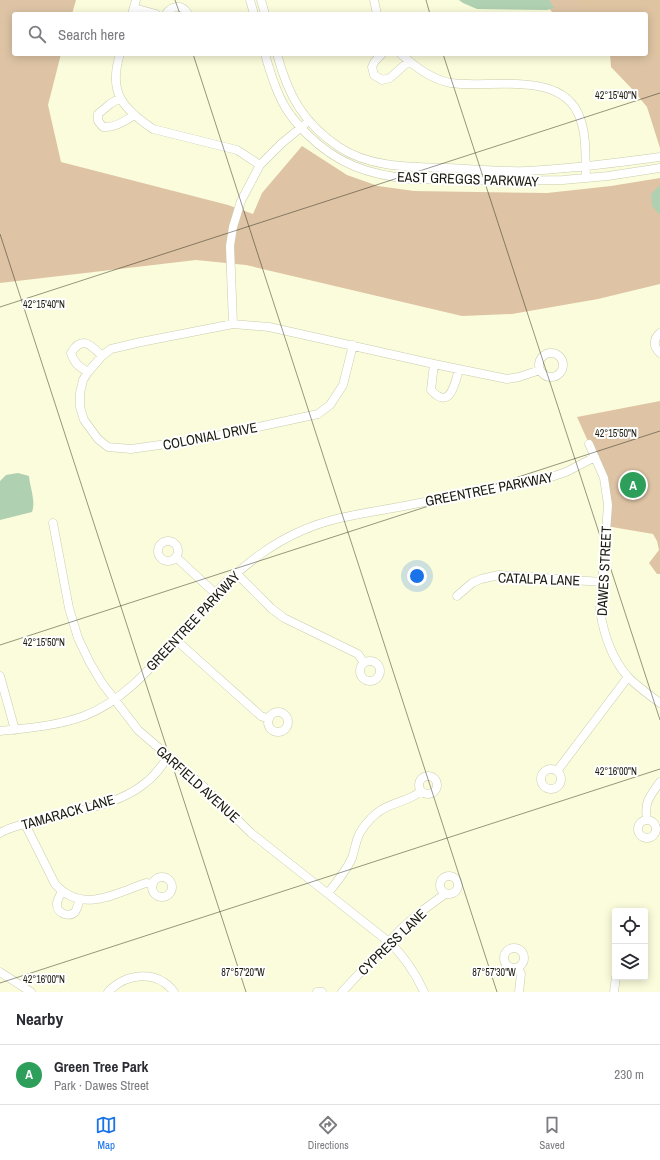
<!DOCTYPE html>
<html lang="en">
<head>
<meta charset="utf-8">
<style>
	:root { --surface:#fff; --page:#f7f7f7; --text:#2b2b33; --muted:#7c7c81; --line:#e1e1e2; --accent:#1a73e8 }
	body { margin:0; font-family:"Archivo Narrow",sans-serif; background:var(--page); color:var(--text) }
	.controls { position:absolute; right:12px; bottom:12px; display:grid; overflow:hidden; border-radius:4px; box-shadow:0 2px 10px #0003 }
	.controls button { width:36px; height:36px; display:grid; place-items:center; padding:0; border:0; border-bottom:1px solid var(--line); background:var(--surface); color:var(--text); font:20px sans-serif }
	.you { position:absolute; left:417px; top:576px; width:14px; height:14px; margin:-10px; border:3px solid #fff; border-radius:50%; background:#1a73e8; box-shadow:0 0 0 6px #1a73e833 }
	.badge { display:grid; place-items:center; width:26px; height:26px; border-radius:50%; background:var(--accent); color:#fff; font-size:13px; font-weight:700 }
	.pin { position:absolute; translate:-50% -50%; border:2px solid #fff; box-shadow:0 1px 4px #0006 }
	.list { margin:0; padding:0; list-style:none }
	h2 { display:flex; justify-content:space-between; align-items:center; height:52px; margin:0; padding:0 16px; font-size:17px }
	h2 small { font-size:13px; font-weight:400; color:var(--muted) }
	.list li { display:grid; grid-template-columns:26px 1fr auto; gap:12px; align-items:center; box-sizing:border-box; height:60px; padding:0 16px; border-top:1px solid var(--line) }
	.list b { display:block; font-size:15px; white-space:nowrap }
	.list p { margin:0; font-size:13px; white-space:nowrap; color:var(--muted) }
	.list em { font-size:13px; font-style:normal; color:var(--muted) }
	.icon { flex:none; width:22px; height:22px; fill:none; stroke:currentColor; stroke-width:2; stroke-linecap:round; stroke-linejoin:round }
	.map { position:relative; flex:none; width:660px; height:992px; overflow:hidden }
	.search { position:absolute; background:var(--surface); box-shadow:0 2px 10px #0003; left:12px; right:12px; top:12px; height:44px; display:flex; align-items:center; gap:10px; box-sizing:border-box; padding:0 14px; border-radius:4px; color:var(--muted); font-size:15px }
	.sheet { height:112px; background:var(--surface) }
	nav { display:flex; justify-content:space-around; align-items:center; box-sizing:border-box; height:56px; border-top:1px solid var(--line); background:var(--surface); font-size:11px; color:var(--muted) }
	nav a { display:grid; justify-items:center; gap:2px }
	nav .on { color:var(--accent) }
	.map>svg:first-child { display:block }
	.green { fill:#dec4a5 }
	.forest { fill:#dfc4a2 }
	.water { fill:#afd0b1 }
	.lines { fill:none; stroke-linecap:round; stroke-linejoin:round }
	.minor-casing { stroke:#caccab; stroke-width:9 }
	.minor { stroke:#fff; stroke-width:8 }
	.ticks { fill:none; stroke:#1a1a0e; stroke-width:1; stroke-opacity:0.45 }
	.labels { text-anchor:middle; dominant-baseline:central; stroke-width:4; stroke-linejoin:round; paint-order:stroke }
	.street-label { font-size:14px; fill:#1a1a0e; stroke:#fff }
	.ticks-label { font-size:10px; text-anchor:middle; fill:#1a1a0e; stroke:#fff; stroke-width:4; stroke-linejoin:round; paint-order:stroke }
</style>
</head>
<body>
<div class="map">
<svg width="660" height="992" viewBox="0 0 660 992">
	<rect width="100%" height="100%" fill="#fbfcdb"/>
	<path class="green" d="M 0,0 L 76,0 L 72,14 L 14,14 L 14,54 L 61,54 L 48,105 L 61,162 L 228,205 L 253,214 L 262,193 L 302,146 L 347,175 L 378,186 L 414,191 L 547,193 L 611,186 L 660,178 L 660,284 L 598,299 L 512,314 L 462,316 L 246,265 L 196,260 L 0,283 Z
		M 541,0 L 660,0 L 660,148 L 647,107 L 633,90 L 611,67 L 610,54 L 646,54 L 646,14 L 554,14 Z
		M 660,401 L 660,574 L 657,574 L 649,563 L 659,550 L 657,541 L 653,534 L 606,526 L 608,505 L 591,448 L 577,417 Z"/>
	<path class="forest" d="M 573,0 L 660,0 L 660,56 L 637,56 L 635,54 L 646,54 L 646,14 L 589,14 Z"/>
	<path class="water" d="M 459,0 L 549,0 L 554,8 L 547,10 L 477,9 L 463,3 Z
		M 660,185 L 660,215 L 652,206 L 651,194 Z
		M 18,473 L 29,476 C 30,488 36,501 32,512 L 0,520 L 0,481 L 6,475 Z"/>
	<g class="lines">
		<g class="minor-casing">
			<path id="minor" d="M 250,0 L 254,14
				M 261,0 L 265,14
				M 374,0 L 377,14
				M 134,8 L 156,14
				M 132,14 L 136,0
				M 166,14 C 172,5 182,4 188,14
				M 120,54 C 108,92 122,108 153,129 L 237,150 L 260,165
				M 265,54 C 270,72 275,89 284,105 C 290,116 298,125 307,134 C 337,164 369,175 411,179 L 507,181 L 563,180 L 608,176 L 660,168
				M 277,54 C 288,95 303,123 339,147 C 370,168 412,167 448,168 C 474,169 501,172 527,171 C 572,169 616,163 660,157
				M 382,54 L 375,61 L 372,67 L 374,75 L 382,80 L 390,78 L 409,61
				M 401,54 C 414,66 433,80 451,83 C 490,89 563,69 580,118 C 587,137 585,158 586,178
				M 120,98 L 110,104 L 98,114 L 98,121 L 103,127 C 115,128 124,121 135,115
				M 233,324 L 230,246 L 233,227 L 241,201 L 260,165 L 282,143 L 304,125
				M 660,333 C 653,339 653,347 660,353
				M 353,345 L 343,385 L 330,405 L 318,414 L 202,439 L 131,449 L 108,447 L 98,439 L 84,420 L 80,407 L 80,393 L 83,380 L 88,372 L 102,356 L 111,349 L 141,342 L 233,324 L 269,327 L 434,364 L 507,379 L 519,377 L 540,370
				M539 365a12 12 0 1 1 24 0a12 12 0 1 1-24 0Z
				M 434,364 L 431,390 C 450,411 455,384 459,369
				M 88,372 C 79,367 74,363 71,353 C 82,335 91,345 102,356
				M 589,444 L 604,478 L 608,505 L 600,611 C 604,635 612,659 628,677 C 638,687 649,695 660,703
				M 53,523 L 69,608 L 78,638 L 90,663 L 102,683 L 138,730 L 203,786 L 251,833 L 389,942 C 405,957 415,972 424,992
				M158 551a10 10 0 1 1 20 0a10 10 0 1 1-20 0Z
				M 176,557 L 216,594
				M 236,573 L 271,608 L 284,618 L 358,654 L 364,663
				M 457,596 L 472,583 L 481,579 L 499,575 L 602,582
				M 176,640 L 261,716 L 269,719
				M360 671a10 10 0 1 1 20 0a10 10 0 1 1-20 0Z
				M 0,676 L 15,730
				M268 722a10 10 0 1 1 20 0a10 10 0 1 1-20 0Z
				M 0,731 C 28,728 57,726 84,716 C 121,702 148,671 174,642 C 191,623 207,603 224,584 C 249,562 271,544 301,531 C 332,517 366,513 399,507 C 448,497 498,488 548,478 L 566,472 L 595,457
				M541 779a10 10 0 1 1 20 0a10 10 0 1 1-20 0Z
				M 557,771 L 628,677
				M419 785a9 9 0 1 1 18 0a9 9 0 1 1-18 0Z
				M 647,819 C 644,802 650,796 660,782
				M638 829a9 9 0 1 1 18 0a9 9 0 1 1-18 0Z
				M 25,824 L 55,884 C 82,914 114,894 146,883 L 153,884
				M 0,833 C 12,826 27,823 41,820 C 73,811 117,806 144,784 C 154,777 161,767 168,757
				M440 885a9 9 0 1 1 18 0a9 9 0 1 1-18 0Z
				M152 887a10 10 0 1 1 20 0a10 10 0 1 1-20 0Z
				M 62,891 C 60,895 58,899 57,903 C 56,913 68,918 75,912 C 77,909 78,904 80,900
				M 328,893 C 337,882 346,871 352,858 C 354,852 355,846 357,840 C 360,830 369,819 377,813 C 390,802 409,802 421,791
				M504 958a10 10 0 1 1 20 0a10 10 0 1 1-20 0Z
				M 518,967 L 521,974 L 519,992
				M 0,972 L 31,992
				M 108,992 C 126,973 157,969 174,992
				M 317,992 L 322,992
				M 342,992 L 402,928 L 419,913 L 445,894
				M 614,992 L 616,977"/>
		</g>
		<use href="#minor" class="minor"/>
	</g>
	<path class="ticks" d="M 175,0 L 180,14M 426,0 L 430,14M 193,54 L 497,992M 443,54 L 660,720M 0,234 L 246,992M 0,307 L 660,93M 0,645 L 660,431M 0,983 L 660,769"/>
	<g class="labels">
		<g class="street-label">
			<text transform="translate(468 179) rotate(2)">EAST GREGGS PARKWAY</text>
			<text transform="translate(210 436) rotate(-11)">COLONIAL DRIVE</text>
			<text transform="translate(489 489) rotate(-11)">GREENTREE PARKWAY</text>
			<text transform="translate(604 571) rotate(-87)">DAWES STREET</text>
			<text transform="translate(539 579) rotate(2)">CATALPA LANE</text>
			<text transform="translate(193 621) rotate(-47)">GREENTREE PARKWAY</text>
			<text transform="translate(198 784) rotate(42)">GARFIELD AVENUE</text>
			<text transform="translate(68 812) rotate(-16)">TAMARACK LANE</text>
			<text transform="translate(392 942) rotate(-44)">CYPRESS LANE</text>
		</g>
	</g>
	<g class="ticks-label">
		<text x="616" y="99">42°15'40"N</text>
		<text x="44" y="308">42°15'40"N</text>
		<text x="616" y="437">42°15'50"N</text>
		<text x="44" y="646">42°15'50"N</text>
		<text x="616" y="775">42°16'00"N</text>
		<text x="243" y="976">87°57'20"W</text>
		<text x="494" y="976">87°57'30"W</text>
		<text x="44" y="983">42°16'00"N</text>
	</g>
</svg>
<div class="controls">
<button><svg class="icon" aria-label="locate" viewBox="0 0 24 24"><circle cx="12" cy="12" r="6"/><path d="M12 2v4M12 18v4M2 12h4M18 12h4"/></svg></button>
<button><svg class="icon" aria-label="layers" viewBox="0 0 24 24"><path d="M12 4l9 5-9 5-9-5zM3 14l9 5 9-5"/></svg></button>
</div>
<div class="you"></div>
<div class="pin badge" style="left:633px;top:485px;background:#2e9e5b">A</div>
<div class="search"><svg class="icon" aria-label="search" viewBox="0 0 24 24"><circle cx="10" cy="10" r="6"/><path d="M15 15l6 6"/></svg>Search here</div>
</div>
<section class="sheet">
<h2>Nearby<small></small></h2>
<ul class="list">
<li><span class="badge" style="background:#2e9e5b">A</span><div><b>Green Tree Park</b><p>Park · Dawes Street</p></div><em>230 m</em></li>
</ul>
</section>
<nav>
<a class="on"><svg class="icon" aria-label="map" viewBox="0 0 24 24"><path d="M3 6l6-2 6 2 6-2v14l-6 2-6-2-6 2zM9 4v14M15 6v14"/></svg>Map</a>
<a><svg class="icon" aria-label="directions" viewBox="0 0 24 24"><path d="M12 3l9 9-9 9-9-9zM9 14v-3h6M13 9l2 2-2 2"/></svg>Directions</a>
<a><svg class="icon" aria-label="saved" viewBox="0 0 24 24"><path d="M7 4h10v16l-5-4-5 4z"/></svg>Saved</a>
</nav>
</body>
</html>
